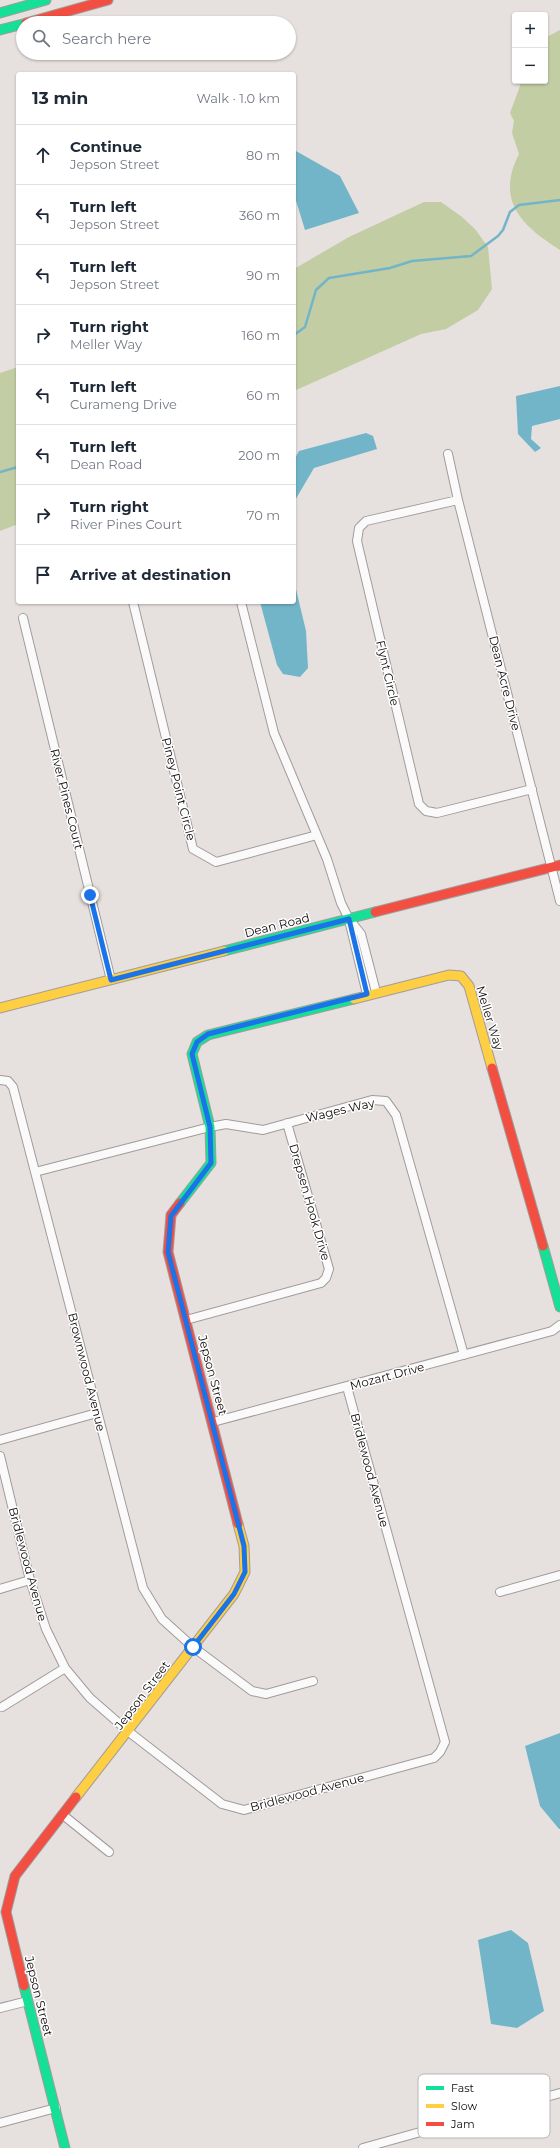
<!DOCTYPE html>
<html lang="en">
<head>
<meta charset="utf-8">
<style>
	:root { --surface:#fff; --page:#f6f6f7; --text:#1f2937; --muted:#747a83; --line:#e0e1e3 }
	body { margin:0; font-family:Montserrat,sans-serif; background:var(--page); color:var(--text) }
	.controls { position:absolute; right:12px; top:12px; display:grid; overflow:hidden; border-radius:4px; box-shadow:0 1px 3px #0004 }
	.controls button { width:36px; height:36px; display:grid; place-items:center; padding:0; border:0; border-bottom:1px solid var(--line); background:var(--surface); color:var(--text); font:20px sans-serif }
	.stop { position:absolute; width:12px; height:12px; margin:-9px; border:3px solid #1a73e8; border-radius:50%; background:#fff }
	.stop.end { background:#1a73e8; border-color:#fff; box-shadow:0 1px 4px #0008 }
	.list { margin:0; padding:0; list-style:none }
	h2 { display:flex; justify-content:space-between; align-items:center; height:52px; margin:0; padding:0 16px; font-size:17px }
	h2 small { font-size:13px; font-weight:400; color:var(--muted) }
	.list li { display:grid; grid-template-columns:26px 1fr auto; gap:12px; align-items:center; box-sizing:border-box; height:60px; padding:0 16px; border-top:1px solid var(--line) }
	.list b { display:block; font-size:15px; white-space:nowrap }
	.list p { margin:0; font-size:13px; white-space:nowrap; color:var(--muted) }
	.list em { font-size:13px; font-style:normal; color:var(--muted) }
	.icon { flex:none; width:22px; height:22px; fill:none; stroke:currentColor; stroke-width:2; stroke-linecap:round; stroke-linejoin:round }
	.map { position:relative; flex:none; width:560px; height:2148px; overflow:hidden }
	.search { position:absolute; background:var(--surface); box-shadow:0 1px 3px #0004; left:16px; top:16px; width:280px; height:44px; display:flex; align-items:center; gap:10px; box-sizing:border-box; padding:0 14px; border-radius:22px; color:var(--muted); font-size:15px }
	.panel { position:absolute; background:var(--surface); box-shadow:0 1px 3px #0004; left:16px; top:72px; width:280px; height:532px; border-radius:4px }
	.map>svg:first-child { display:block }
	.green { fill:#c2cda4 }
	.water { fill:#72b5c8 }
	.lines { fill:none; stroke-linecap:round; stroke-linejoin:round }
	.stream { stroke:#72b5c8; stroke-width:2.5 }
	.street-casing { stroke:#a19c9b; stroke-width:10 }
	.fast-casing { stroke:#a19c9b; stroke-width:11 }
	.slow-casing { stroke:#a19c9b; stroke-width:11 }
	.jam-casing { stroke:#a19c9b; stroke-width:11 }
	.street { stroke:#fbfafa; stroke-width:8 }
	.fast { stroke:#16e098; stroke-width:9 }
	.slow { stroke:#ffcf43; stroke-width:9 }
	.jam { stroke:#f24e42; stroke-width:9 }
	.route { stroke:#1a73e8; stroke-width:5 }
	.labels { text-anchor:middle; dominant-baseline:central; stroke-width:3; stroke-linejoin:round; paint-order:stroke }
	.street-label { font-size:12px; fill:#100c0b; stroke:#fff }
	.key { fill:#fff; stroke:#b7b6b6; stroke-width:1 }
	.key-label { font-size:11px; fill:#100c0b }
</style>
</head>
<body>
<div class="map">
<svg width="560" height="2148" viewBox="0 0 560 2148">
	<rect width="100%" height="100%" fill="#e6e0de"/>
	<path class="green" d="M 560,30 L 560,250 C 522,226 495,201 519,154 L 512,133 L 514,121 L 510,113 L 520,86 L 519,81 L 545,81 L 545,38 Z
		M 424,202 L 441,202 L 462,217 L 475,229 L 488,247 L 492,289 L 478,310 L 446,329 L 421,334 L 294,391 L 294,269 L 349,237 Z
		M 18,367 L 18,524 L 0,531 L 0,373 Z"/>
	<path class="water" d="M 296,151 L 340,176 L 359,213 L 305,230 L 294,194 Z
		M 560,386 L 560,419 L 532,426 L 531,439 L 541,448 L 535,452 L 518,434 L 516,396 Z
		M 366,433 L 373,436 L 377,449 L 314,468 L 294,502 L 294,460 L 299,451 Z
		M 294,581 L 306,631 L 308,668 L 300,677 L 283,674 L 277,665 L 260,602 L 294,602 Z
		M 560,1733 L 560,1829 L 559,1829 L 540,1806 L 525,1746 Z
		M 511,1930 L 528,1943 L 544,2011 L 517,2028 L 491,2024 L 478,1940 Z"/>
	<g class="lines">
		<path class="stream" d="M 294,335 L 305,327 L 316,290 L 329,278 L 390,268 L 412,261 L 471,256 L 498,236 L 503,230 L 510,212 L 519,205 L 560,200
			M 0,472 L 18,467"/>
		<g class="street-casing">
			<path id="street" d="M 448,454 L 458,500 L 560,901
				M 458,500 L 366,521 L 359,528 L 357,541 L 419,804 L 426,811 L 437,813 L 532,789
				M 133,602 L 193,849 L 216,862 L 317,835
				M 241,602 L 274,733 L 327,859 L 341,903 L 349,919 L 361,934 L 376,992
				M 23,618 L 111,980
				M 349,920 L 367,994
				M 0,1080 L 8,1081 L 13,1087 L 143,1588 L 162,1619 L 193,1647 L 252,1691 L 266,1694 L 313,1681
				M 35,1172 L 210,1127 L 226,1124 L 263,1130 L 372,1100 L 386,1101 L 396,1115 L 464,1355
				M 186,1320 L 321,1283 L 326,1278 L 329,1269 L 287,1123
				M 213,1422 L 552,1331 L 560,1325
				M 0,1440 L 97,1413
				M 0,1456 L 30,1580 L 46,1629 L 65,1668 L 90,1698 L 129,1732 L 222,1804 L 244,1810 L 434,1758 L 440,1752 L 445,1742 L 347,1387
				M 0,1589 L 30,1580
				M 500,1592 L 560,1575
				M 2,1707 L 65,1668
				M 63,1815 L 109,1852
				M 0,2008 L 28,2001
				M 0,2123 L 56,2108
				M 363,2148 L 560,2093"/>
		</g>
		<g class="fast-casing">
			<path id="fast" d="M 0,13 L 46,0
				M 0,30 L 23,24
				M 224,951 L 375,912
				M 180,1203 L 211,1163 L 210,1127 L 192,1054 L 197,1042 L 208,1035 L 354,999
				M 543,1246 L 560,1307
				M 24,1986 L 65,2148"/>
		</g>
		<g class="slow-casing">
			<path id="slow" d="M 354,999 L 449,975 L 461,976 L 469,986 L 492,1068
				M 0,1008 L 224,951
				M 76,1797 L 234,1594 L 245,1572 L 244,1546 L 238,1524"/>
		</g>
		<g class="jam-casing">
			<path id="jam" d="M 26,23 L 108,0
				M 375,912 L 560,865
				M 492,1068 L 543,1246
				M 180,1203 L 171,1215 L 168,1252 L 238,1524
				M 24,1986 L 6,1912 L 15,1876 L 76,1797"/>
		</g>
		<use href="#street" class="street"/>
		<use href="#fast" class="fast"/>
		<use href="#slow" class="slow"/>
		<use href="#jam" class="jam"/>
	</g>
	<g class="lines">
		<path class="route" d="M 90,895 L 111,980 L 349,919 L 367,994 L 208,1034 L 197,1042 L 192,1054 L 210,1127 L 211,1163 L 171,1216 L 168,1252 L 244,1546 L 245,1572 L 234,1594 L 193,1647"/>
	</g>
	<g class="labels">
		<g class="street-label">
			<text transform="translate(388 673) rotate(77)">Flynt Circle</text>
			<text transform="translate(505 683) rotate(76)">Dean Acre Drive</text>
			<text transform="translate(179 789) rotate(76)">Piney Point Circle</text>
			<text transform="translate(67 799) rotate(76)">River Pines Court</text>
			<text transform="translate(277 925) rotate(-14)">Dean Road</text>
			<text transform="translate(490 1018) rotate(73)">Meller Way</text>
			<text transform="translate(340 1110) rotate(-13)">Wages Way</text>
			<text transform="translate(310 1202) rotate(74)">Drepsen Hook Drive</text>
			<text transform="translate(87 1372) rotate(76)">Brownwood Avenue</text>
			<text transform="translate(213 1375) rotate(75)">Jepson Street</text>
			<text transform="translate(387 1376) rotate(-15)">Mozart Drive</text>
			<text transform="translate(370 1470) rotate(75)">Bridlewood Avenue</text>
			<text transform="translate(28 1564) rotate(75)">Bridlewood Avenue</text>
			<text transform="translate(142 1695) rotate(-53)">Jepson Street</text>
			<text transform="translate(307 1792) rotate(-15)">Bridlewood Avenue</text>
			<text transform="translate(39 1996) rotate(76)">Jepson Street</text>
		</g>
	</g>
	<rect x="418" y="2074" width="132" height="64" rx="6" class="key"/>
	<rect x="426" y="2086" width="18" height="4" fill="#16e098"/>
	<rect x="426" y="2104" width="18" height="4" fill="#ffcf43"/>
	<rect x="426" y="2122" width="18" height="4" fill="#f24e42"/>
	<g class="key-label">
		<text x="451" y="2092">Fast</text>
		<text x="451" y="2110">Slow</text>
		<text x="451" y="2128">Jam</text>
	</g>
</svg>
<div class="controls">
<button>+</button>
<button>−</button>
</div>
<div class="stop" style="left:193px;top:1647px"></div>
<div class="stop end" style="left:90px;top:895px"></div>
<div class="search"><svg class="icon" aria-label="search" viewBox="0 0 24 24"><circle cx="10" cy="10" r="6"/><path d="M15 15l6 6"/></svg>Search here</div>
<section class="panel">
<h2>13 min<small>Walk · 1.0 km</small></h2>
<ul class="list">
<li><svg class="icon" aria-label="ahead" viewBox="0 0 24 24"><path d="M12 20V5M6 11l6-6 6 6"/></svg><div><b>Continue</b><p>Jepson Street</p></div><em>80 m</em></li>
<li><svg class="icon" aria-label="left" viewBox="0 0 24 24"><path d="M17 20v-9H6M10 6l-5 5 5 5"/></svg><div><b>Turn left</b><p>Jepson Street</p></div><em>360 m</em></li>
<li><svg class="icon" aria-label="left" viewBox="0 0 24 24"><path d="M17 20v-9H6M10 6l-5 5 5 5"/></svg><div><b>Turn left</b><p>Jepson Street</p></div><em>90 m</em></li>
<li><svg class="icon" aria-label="right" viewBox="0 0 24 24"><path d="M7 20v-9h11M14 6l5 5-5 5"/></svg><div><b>Turn right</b><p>Meller Way</p></div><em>160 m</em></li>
<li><svg class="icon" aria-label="left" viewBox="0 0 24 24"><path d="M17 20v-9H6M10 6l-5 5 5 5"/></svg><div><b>Turn left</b><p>Curameng Drive</p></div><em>60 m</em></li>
<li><svg class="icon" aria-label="left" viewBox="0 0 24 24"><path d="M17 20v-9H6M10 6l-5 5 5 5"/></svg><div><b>Turn left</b><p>Dean Road</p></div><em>200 m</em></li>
<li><svg class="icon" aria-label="right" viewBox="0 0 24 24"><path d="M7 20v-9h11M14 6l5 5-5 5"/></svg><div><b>Turn right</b><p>River Pines Court</p></div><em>70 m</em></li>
<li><svg class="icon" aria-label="arrive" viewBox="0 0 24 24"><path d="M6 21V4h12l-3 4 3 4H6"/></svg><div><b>Arrive at destination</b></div></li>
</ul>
</section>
</div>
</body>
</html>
